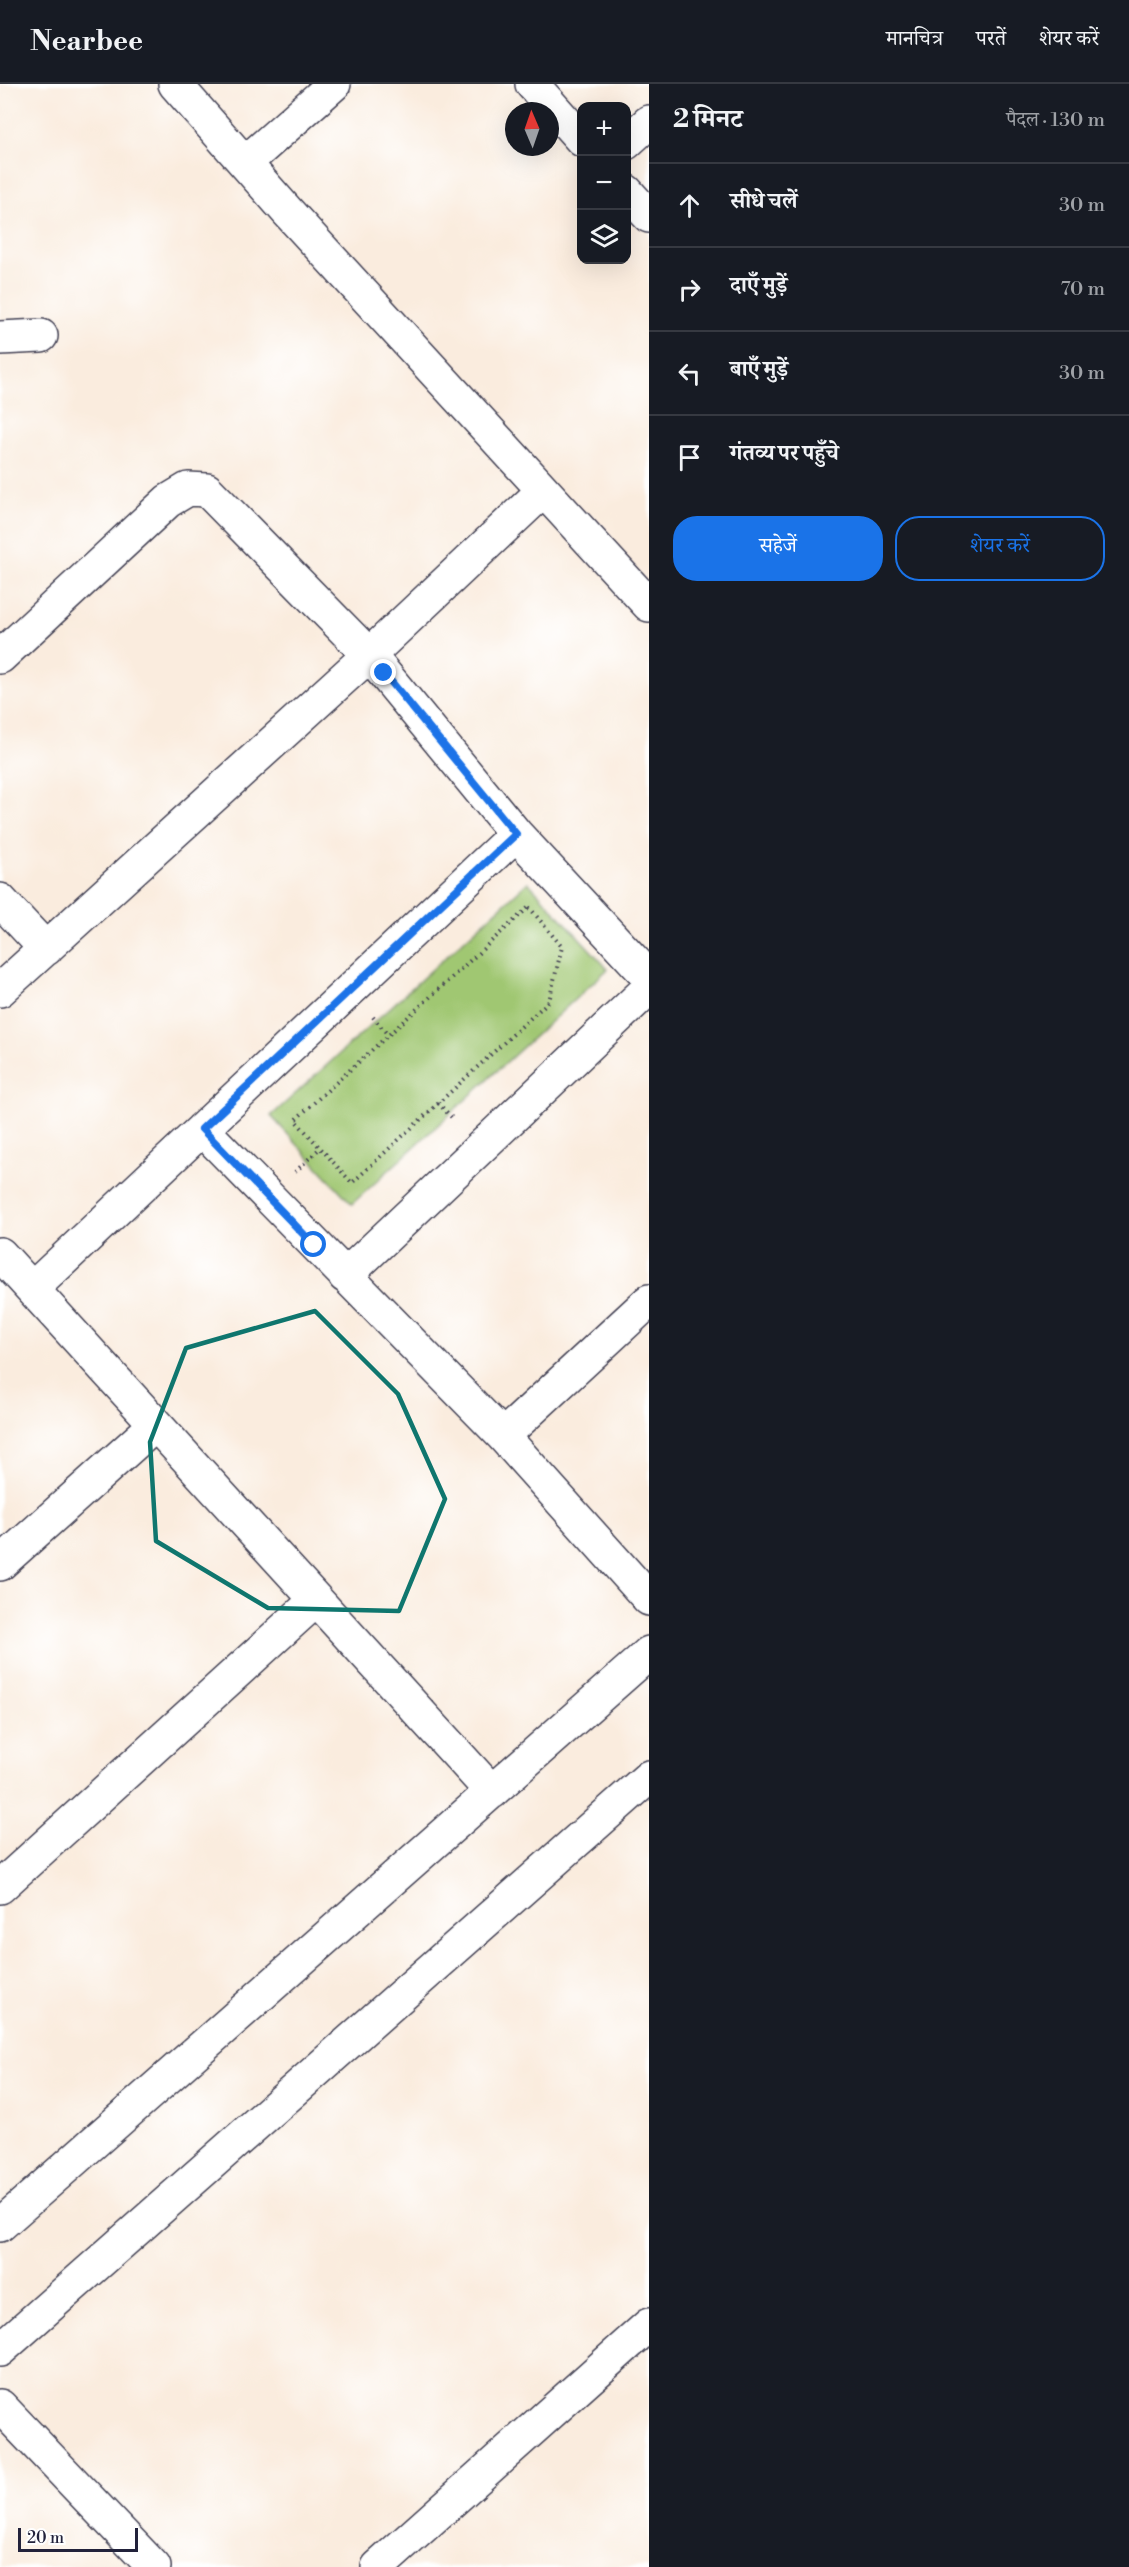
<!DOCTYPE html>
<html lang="hi">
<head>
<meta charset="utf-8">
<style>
	:root { --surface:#171b24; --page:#20242c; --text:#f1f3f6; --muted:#9ea1a6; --line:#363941; --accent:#1a73e8 }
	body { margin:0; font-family:"Libre Bodoni","Noto Serif Devanagari",serif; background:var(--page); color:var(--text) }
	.controls { position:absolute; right:18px; top:18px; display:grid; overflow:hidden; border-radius:12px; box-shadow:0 6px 24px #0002 }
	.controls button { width:54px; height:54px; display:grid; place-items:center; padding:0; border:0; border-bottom:2px solid var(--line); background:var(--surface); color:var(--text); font:30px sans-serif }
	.compass { position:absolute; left:505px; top:18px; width:54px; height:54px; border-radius:50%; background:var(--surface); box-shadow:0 6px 24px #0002; rotate:358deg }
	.scale { position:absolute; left:18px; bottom:15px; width:120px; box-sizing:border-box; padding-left:6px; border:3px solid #22223b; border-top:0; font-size:16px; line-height:21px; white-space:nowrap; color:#22223b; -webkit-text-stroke:4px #fff; paint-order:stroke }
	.stop { position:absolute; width:18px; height:18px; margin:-14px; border:4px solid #1a73e8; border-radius:50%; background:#fff }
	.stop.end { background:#1a73e8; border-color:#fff; box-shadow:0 2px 6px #0008 }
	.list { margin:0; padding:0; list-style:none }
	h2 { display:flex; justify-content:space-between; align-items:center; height:78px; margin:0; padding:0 24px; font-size:26px }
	h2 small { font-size:20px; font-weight:400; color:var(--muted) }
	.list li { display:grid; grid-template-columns:39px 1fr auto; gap:18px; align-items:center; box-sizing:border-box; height:84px; padding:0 24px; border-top:2px solid var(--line) }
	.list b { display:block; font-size:22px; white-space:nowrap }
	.list em { font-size:20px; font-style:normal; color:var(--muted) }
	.actions { display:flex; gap:12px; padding:18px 24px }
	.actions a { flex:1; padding:14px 0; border:2px solid var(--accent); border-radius:24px; text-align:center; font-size:21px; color:var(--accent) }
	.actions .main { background:var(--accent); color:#fff }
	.icon { flex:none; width:33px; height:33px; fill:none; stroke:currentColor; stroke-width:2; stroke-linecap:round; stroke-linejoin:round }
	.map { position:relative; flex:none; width:649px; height:2483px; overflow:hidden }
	header { display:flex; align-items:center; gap:36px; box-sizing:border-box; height:84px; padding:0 30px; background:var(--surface); border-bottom:2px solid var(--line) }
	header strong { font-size:28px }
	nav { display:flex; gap:33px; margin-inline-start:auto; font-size:21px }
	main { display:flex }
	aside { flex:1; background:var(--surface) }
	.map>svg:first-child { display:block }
	.green { fill:#a0c772; stroke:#617456; stroke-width:1.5 }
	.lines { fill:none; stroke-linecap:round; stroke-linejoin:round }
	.street-casing { stroke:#424053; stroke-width:36 }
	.path { stroke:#424053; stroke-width:4; stroke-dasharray:1.5 4.5; stroke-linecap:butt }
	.street { stroke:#fff; stroke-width:33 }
	.route { stroke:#1a73e8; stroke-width:8 }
	.marked { fill:none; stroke:#0f766e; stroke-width:4.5; stroke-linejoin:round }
</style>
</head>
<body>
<header>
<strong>Nearbee</strong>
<nav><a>मानचित्र</a><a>परतें</a><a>शेयर करें</a></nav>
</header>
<main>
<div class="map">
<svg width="649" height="2483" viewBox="0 0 649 2483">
	<rect width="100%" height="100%" fill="#fff"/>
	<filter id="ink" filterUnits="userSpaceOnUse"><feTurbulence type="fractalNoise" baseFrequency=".0167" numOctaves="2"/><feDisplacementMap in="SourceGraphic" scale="12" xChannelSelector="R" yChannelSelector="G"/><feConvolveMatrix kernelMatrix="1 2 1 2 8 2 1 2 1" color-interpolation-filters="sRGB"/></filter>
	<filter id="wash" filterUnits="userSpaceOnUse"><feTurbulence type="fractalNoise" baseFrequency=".008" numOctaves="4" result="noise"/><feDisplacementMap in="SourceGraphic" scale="24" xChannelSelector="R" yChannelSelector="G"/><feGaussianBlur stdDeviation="1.35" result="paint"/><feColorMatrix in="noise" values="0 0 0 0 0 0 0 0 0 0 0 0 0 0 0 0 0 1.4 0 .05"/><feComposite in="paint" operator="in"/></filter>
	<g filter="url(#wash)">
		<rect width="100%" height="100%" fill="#faecde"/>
		<path class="green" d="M 528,798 L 608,885 L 352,1120 L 271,1032 Z"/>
	</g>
	<g filter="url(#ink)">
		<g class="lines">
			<g class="street-casing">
				<path id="street" d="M 175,0 L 287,127 L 649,521
					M 532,0 L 582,56
					M 626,59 L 649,38
					M 245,79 L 334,0
					M 626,107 L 649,132
					M 0,254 L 41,252
					M 0,573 L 168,417 L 188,405 L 207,406 L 369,571 L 516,750 L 649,893
					M 0,816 L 46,865
					M 0,906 L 369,571 L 543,407
					M 202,1045 L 503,1352 L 649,1515
					M 0,1170 L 492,1708
					M 345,1192 L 649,904
					M 32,1205 L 516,750
					M 503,1352 L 649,1217
					M 0,1480 L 155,1341
					M 0,1803 L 315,1517
					M 0,2141 L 649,1569
					M 0,2266 L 649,1693
					M 0,2322 L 154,2483
					M 378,2483 L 649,2241"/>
			</g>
			<path class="path" d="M 529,823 L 562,863 L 549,917 L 352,1099 L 295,1036 Z
				M 373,933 L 388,951
				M 438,1019 L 454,1036
				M 295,1088 L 320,1064"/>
			<use href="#street" class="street"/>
		</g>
	</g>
	<g class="lines" filter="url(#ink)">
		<path class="route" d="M 314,1161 L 202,1045 L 516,750 L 384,589"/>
	</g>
	<path class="marked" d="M 315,1227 L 398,1310 L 445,1415 L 399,1527 L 268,1524 L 156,1457 L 150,1358 L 186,1264 Z"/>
</svg>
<div class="controls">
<button>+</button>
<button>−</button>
<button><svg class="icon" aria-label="layers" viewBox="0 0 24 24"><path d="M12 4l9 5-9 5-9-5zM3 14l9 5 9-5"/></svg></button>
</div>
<svg class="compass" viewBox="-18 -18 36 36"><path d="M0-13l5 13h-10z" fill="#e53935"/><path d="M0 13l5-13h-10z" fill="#9ea1a6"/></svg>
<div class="scale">20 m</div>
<div class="stop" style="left:314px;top:1161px"></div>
<div class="stop end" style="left:384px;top:589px"></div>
</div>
<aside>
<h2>2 मिनट<small>पैदल · 130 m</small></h2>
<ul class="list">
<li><svg class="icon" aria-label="ahead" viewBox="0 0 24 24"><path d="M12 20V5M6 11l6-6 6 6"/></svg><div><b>सीधे चलें</b></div><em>30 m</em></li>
<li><svg class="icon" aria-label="right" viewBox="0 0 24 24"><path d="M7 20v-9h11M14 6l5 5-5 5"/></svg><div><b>दाएँ मुड़ें</b></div><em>70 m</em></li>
<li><svg class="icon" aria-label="left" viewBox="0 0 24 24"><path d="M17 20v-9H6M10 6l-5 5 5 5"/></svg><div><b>बाएँ मुड़ें</b></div><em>30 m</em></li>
<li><svg class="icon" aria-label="arrive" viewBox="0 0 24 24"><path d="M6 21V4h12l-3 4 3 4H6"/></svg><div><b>गंतव्य पर पहुँचे</b></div></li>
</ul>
<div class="actions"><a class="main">सहेजें</a><a>शेयर करें</a></div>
</aside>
</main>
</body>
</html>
